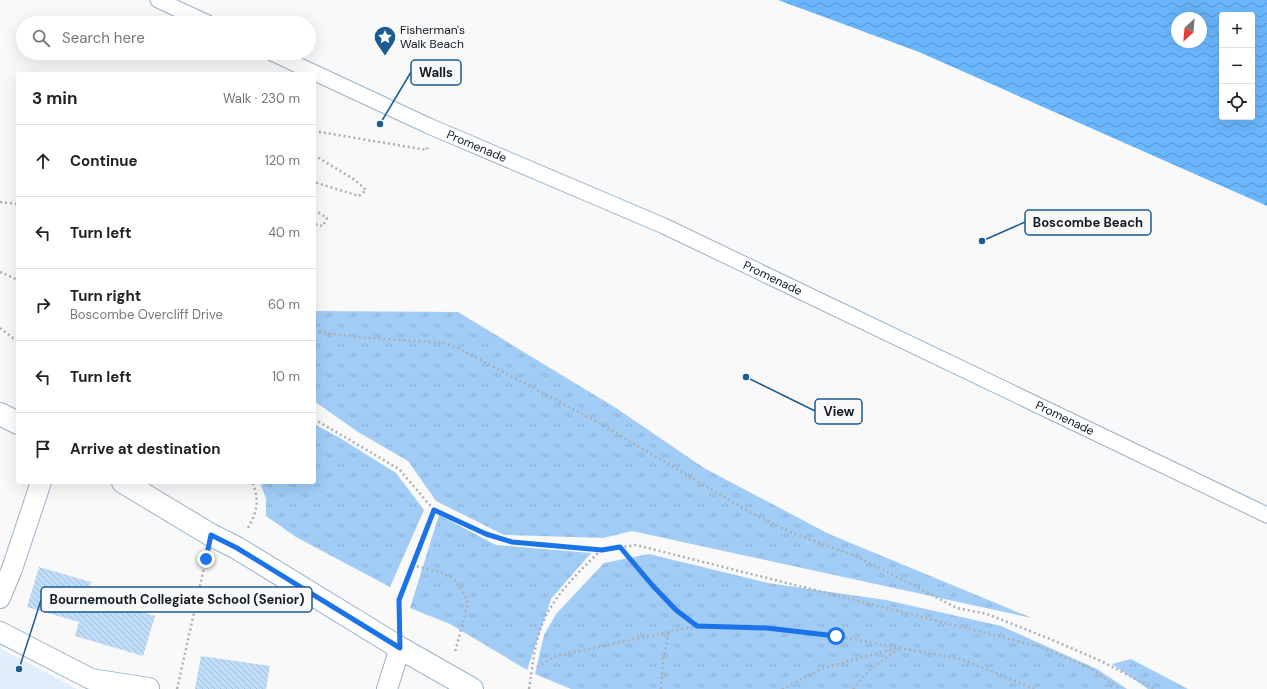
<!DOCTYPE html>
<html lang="en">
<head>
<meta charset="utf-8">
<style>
	:root { --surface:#fff; --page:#f2f2f2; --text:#222; --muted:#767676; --line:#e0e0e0 }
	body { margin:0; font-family:"DM Sans",sans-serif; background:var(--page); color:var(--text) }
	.controls { position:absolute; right:12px; top:12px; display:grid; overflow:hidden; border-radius:4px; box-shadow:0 4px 16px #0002 }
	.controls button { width:36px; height:36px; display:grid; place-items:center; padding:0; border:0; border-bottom:1px solid var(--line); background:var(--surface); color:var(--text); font:20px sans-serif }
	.compass { position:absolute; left:1171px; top:12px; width:36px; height:36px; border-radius:50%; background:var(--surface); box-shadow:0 4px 16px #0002; rotate:206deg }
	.stop { position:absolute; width:12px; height:12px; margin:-9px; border:3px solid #1a73e8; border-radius:50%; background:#fff }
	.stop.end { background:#1a73e8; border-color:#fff; box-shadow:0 1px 4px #0008 }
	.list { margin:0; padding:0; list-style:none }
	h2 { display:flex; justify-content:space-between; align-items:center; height:52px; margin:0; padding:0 16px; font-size:17px }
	h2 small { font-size:13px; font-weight:400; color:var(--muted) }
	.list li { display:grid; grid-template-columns:26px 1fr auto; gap:12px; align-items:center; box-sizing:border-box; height:72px; padding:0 16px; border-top:1px solid var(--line) }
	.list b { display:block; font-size:15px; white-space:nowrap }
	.list p { margin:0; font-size:13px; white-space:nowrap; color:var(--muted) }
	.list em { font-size:13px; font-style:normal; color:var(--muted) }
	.icon { flex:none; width:22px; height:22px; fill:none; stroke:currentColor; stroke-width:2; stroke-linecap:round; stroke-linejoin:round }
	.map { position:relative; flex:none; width:1267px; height:689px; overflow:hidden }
	.search { position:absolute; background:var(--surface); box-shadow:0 4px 16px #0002; left:16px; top:16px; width:300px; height:44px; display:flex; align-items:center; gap:10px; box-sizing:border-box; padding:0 14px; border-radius:22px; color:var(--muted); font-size:15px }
	.panel { position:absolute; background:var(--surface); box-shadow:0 4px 16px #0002; left:16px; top:72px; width:300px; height:412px; border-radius:4px }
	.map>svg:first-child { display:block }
	.built { fill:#e0edfb }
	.grass { fill:url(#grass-tufts) }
	.water { fill:url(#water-waves); fill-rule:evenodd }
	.building { fill:url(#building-back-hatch) }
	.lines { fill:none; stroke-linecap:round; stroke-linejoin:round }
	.pedestrian-casing { stroke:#98b3cd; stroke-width:17 }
	.minor-casing { stroke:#98b3cd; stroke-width:22 }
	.tertiary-casing { stroke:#98b3cd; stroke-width:24 }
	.path { stroke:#acafb2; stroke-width:2.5; stroke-dasharray:2 3; stroke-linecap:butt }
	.pedestrian { stroke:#fff; stroke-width:15 }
	.minor { stroke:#fff; stroke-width:20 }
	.tertiary { stroke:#fff; stroke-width:22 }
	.route { stroke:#1a73e8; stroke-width:5 }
	.labels { text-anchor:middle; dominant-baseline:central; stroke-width:3.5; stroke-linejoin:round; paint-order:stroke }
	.poi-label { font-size:12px; fill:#121c25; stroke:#f9f9f9; text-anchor:start }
	.street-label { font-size:12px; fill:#121c25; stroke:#f9f9f9 }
	.leader { fill:none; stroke:#1a5b91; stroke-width:1.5 }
	.callout-dot { fill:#1a5b91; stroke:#f9f9f9; stroke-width:1.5 }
	.callout { fill:#f9f9f9; stroke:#1a5b91; stroke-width:1.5 }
	.callout-label { font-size:13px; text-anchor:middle; font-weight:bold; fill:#121c25 }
</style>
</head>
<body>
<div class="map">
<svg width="1267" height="689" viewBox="0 0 1267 689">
	<defs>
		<pattern id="grass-tufts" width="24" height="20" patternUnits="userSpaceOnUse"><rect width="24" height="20" fill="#a1ccf6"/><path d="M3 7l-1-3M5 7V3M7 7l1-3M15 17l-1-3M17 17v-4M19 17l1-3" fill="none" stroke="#8aafd3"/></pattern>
		<pattern id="water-waves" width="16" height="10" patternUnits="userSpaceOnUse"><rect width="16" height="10" fill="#6ab7fd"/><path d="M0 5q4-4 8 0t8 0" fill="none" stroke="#5694cd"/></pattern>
		<pattern id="building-back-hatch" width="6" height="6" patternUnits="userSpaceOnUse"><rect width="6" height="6" fill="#bfdcf9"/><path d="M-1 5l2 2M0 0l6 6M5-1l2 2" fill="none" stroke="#a3bcd5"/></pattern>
	</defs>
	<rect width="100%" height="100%" fill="#f9f9f9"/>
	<path class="built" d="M 0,648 L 77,689 L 0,689 Z"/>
	<path class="grass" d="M 314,311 L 458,312 L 616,408 L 704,468 L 829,534 L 1032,618 L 632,531 L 603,538 L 504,535 L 436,501 L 408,461 L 358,432 L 314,401 Z
		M 314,424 L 340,438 L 396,473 L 424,510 L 390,587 L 296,537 L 266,516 L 266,499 L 260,482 L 314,482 Z
		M 439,515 L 496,545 L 591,553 L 551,599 L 527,670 L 450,624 L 410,608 Z
		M 649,554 L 768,583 L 886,600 L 1001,626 L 1097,669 L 1127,689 L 571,689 L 535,674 L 544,635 L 556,614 L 604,563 Z
		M 1131,659 L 1188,689 L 1148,689 L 1112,664 Z"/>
	<path class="water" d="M 778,0 L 1267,0 L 1267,206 L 919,52 ZM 1222,15 L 1252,15 L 1252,117 L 1222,117 ZM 1177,18 L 1201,18 L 1201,42 L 1177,42 Z"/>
	<path class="building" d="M 39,567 L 91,582 L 87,595 L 155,616 L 143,656 L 75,636 L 79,622 L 27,607 Z
		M 201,656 L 270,666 L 266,689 L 195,689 Z"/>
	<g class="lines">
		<g class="pedestrian-casing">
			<g id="pedestrian">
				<path d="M 158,0 L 208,23"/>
				<path id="s1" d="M 272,53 L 429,126 L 664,226 L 1267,515"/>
			</g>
		</g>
		<g class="minor-casing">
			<path id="minor" d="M 0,598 L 12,569 L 41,482
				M 0,632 L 91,679 L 149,688
				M 387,689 L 400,648"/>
		</g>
		<g class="tertiary-casing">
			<path id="tertiary" d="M 0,414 L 18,423
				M 123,482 L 211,535 L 237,548 L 400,648 L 472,689"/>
		</g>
		<path class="path" d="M 314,131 L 427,150 L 427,146
			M 314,155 L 355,180 L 366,190 L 359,196 L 314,182
			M 0,202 L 18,204
			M 314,210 L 327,218 L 323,226 L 314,224
			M 0,272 L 18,280
			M 0,328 L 13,338 L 18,339
			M 314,331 L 355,337 L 444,343 L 458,348 L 592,419 L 753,514 L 790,532 L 858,557 L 957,608 L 987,614 L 1050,639 L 1101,661 L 1155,689
			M 314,419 L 399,469 L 434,510 L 486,534 L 512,542 L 602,550 L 636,545 L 1041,647 L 1092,669 L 1120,689
			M 248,528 C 257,512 260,499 252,482
			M 620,547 C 645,575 667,603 697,626
			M 412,565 L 442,573 L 454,579 L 464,594 L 468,603 L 455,652
			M 399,620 L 399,600 L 434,510
			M 537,667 L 556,656 L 635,639 L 697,626 L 738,626 L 836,636 L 961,659 L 1034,689
			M 177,689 L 206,559
			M 529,689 C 532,672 533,654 538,637 C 547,601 576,575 601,550
			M 661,689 L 663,661 L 669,632
			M 782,689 L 823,668 L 901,647
			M 853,689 L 869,670 L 899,649"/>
		<use href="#pedestrian" class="pedestrian"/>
		<use href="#minor" class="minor"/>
		<use href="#tertiary" class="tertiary"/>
	</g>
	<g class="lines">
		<path class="route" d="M 206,559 L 211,535 L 237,548 L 400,648 L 399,600 L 434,510 L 486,534 L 512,542 L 602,550 L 620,547 L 653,586 L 676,610 L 697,626 L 767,628 L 836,636"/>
	</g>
	<defs>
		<g id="sight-pin" transform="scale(1.15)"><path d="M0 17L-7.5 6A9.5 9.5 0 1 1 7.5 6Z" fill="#1a5b91" stroke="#f9f9f9"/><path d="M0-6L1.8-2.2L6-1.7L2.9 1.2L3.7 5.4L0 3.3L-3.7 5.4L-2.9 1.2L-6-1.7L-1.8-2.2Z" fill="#fff"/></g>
	</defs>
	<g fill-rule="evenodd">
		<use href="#sight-pin" x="385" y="37"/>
	</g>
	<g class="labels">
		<g class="poi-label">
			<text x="400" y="30">Fisherman's<tspan x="400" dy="14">Walk Beach</tspan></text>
		</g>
		<g class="street-label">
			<text stroke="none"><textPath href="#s1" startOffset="225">Promenade</textPath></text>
			<text stroke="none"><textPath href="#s1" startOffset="549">Promenade</textPath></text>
			<text stroke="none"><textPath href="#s1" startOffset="873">Promenade</textPath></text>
		</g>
	</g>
	<path class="leader" d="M380 124L411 72M982 241L1025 222M746 377L815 411M19 669L41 600"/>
	<g class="callout-dot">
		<circle cx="380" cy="124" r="4"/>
		<circle cx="982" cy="241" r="4"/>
		<circle cx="746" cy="377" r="4"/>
		<circle cx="19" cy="669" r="4"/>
	</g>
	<g class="callout">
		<rect x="411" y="60" width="50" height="25" rx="4"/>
		<rect x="1025" y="210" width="126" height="25" rx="4"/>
		<rect x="815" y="399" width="47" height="25" rx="4"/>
		<rect x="41" y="587" width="271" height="25" rx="4"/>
	</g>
	<g class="callout-label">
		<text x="436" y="77">Walls</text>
		<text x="1088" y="227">Boscombe Beach</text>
		<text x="839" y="416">View</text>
		<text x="177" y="604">Bournemouth Collegiate School (Senior)</text>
	</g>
</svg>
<div class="controls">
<button>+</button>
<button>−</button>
<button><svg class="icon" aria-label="locate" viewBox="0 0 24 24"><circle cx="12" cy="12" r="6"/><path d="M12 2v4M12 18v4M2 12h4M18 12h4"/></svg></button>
</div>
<svg class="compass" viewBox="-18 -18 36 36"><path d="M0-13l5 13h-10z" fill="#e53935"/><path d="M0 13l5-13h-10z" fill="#767676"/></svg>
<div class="stop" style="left:836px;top:636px"></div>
<div class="stop end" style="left:206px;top:559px"></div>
<div class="search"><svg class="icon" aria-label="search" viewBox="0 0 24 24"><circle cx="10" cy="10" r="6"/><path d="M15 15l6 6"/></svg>Search here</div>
<section class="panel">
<h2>3 min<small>Walk · 230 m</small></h2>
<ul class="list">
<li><svg class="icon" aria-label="ahead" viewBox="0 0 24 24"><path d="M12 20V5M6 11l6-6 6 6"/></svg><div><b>Continue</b></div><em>120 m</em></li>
<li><svg class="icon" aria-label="left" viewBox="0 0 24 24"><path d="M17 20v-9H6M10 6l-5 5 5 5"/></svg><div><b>Turn left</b></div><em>40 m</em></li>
<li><svg class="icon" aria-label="right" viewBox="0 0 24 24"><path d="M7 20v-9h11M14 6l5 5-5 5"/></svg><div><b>Turn right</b><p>Boscombe Overcliff Drive</p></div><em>60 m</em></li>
<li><svg class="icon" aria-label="left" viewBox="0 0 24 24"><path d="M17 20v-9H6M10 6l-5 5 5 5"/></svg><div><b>Turn left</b></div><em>10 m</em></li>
<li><svg class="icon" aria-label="arrive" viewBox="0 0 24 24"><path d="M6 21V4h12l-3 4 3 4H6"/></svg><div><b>Arrive at destination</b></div></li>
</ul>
</section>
</div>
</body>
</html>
